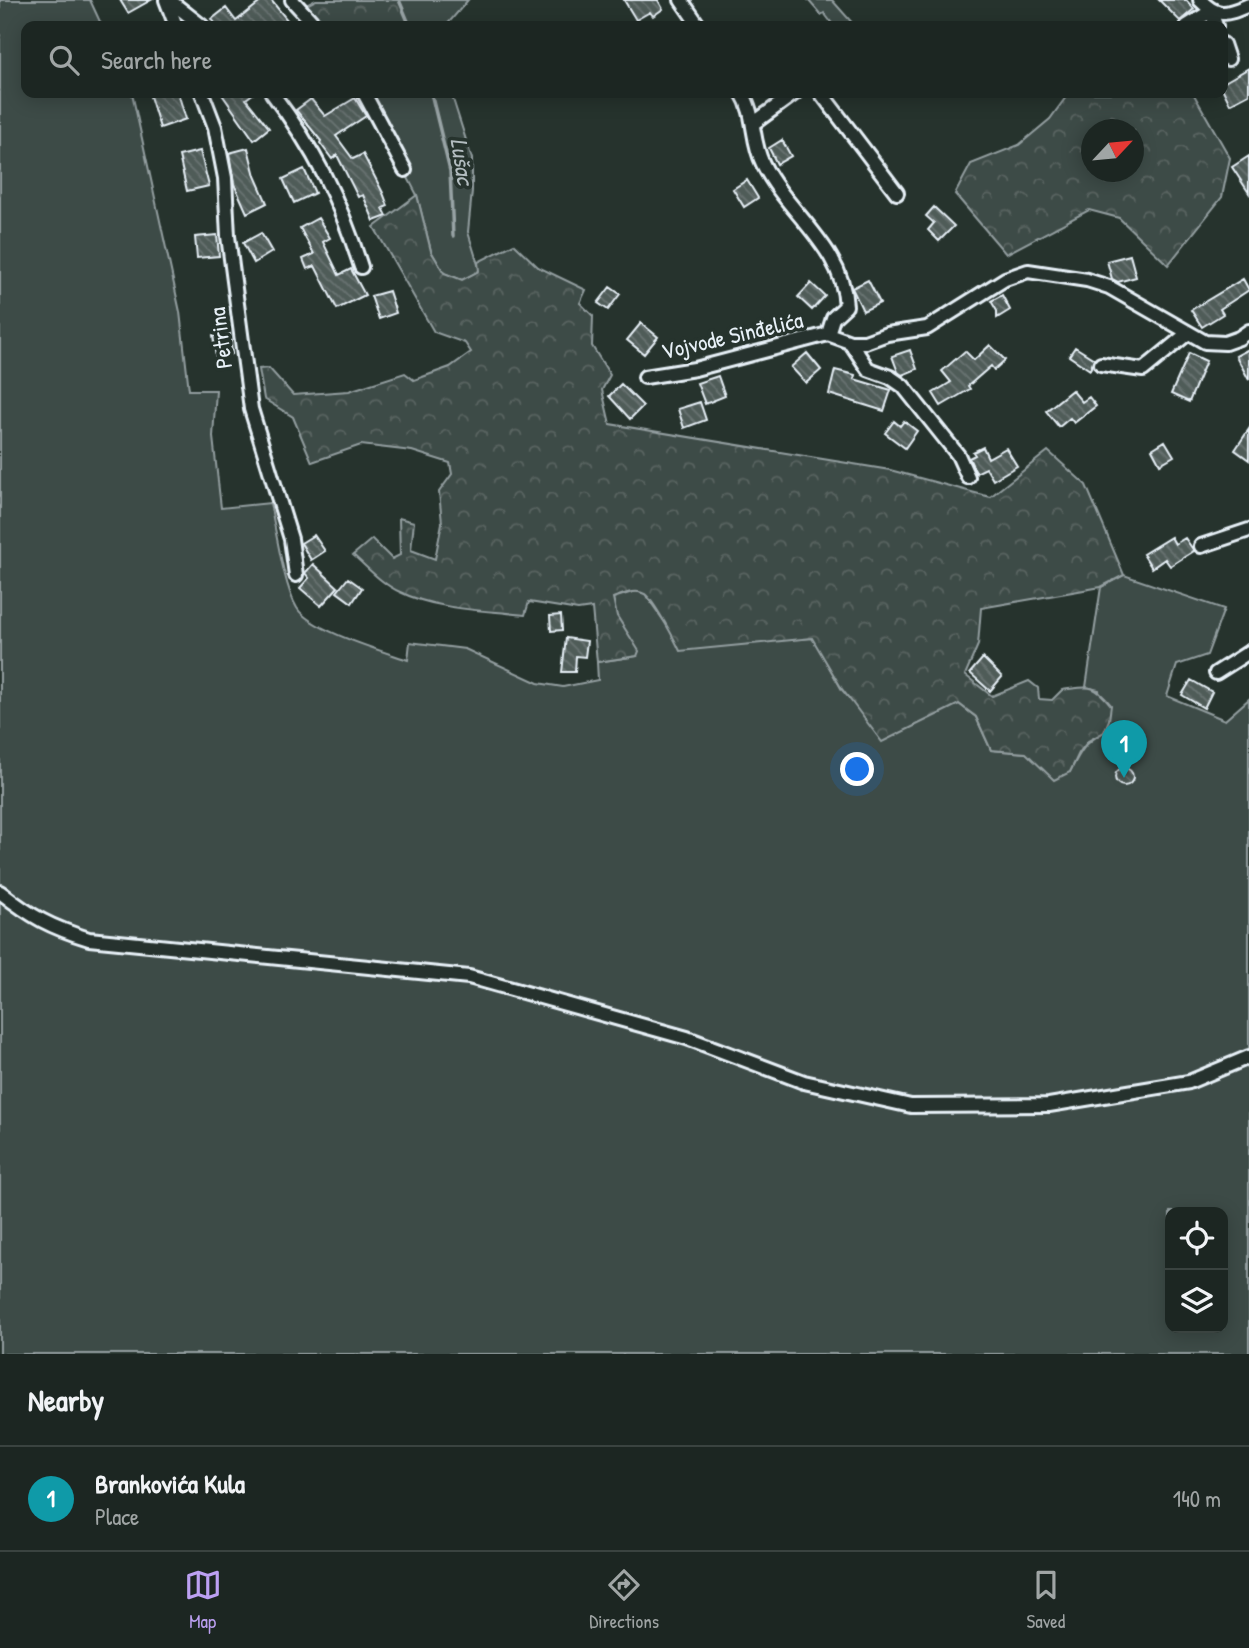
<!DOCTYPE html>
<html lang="en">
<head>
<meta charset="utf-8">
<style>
	:root { --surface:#1c2622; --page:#252e2a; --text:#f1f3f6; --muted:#a0a5a5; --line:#3a4340; --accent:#bca0f2 }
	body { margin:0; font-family:"Patrick Hand",sans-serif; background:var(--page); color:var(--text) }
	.controls { position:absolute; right:21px; bottom:21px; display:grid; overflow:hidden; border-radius:14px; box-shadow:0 4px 18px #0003 }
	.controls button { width:63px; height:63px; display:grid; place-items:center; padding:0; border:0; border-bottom:2px solid var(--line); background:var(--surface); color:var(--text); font:35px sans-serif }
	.compass { position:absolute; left:1081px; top:119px; width:63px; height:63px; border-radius:50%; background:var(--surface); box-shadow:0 4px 18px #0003; rotate:64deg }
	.you { position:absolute; left:858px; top:770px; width:24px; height:24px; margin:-18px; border:5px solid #fff; border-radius:50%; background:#1a73e8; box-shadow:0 0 0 10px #1a73e833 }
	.badge { display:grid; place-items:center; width:46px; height:46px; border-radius:50%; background:var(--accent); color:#fff; font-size:23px; font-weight:700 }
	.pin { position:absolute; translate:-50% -58px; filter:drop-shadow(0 2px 4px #0008) }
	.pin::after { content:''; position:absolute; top:37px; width:24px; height:21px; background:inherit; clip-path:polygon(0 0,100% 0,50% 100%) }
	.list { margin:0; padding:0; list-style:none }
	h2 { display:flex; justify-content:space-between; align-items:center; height:91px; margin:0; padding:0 28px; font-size:30px }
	h2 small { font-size:23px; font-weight:400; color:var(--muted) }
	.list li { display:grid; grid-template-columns:46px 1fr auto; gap:21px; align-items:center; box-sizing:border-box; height:105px; padding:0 28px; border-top:2px solid var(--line) }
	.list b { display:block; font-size:26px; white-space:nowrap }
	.list p { margin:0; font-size:23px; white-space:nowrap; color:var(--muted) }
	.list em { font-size:23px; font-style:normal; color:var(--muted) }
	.icon { flex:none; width:38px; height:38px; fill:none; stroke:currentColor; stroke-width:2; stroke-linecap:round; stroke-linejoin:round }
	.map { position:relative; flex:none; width:1249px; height:1354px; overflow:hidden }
	.search { position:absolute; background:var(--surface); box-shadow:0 4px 18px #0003; left:21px; right:21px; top:21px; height:77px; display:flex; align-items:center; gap:18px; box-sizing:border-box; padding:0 24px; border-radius:14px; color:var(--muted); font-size:26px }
	.sheet { height:196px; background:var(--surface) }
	nav { display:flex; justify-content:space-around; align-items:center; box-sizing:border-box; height:98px; border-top:2px solid var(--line); background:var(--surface); font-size:19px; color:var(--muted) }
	nav a { display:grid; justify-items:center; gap:4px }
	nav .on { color:var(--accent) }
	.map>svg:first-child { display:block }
	.grass { fill:#3e4b47; stroke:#939ea0; stroke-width:2; fill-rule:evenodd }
	.forest { fill:url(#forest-crowns); stroke:#939ea0; stroke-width:2; fill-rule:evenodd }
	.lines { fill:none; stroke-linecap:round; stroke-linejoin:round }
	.stream { stroke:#98a3a5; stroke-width:3.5 }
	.building { fill:url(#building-back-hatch); stroke:#e8f1f8; stroke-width:2 }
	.minor-casing { stroke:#e8f1f8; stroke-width:18 }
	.minor { stroke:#26332d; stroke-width:12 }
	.labels { text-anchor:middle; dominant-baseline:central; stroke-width:7; stroke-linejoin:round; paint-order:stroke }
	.street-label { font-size:23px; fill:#e8f1f8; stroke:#26332d }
	.water-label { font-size:24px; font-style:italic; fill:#b3bdc0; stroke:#26332d }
</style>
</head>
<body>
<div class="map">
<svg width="1249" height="1354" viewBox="0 0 1249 1354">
	<defs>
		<pattern id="forest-crowns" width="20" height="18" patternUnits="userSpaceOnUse" patternTransform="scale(1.75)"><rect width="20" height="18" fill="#3e4b47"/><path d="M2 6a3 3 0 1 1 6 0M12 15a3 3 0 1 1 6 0" fill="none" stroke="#5a6562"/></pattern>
		<pattern id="building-back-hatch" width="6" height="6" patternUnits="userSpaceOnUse" patternTransform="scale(1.75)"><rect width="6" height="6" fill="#505c59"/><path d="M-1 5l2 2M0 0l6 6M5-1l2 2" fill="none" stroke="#697472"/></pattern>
	</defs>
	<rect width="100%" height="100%" fill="#26332d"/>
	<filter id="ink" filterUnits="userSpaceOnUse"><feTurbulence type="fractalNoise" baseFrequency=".0143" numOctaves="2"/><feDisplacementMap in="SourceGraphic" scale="14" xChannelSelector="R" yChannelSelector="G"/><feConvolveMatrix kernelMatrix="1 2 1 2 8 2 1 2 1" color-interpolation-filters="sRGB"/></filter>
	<g filter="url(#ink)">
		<path class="grass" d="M 0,0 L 90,0 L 102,26 L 26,26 L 26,93 L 132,93 L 180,312 L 189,390 L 216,390 L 213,437 L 221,508 L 270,503 C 276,530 284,587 297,608 C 310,630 382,651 408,660 L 410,642 L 465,649 L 538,683 L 563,687 L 598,680 L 597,662 L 637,656 L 616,616 L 613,598 L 636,591 L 645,594 L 673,634 L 786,640 L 813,638 L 842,690 L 857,707 L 959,704 L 976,717 L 991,750 L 1026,753 L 1070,772 C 1080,752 1084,743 1104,732 L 1099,690 L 1086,687 L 1101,587 L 1124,575 L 1224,609 L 1207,655 L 1177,665 L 1167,696 L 1225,720 L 1249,699 L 1249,1055 L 1188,1080 L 1049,1103 L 911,1104 L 805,1080 L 470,975 L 89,937 L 57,928 L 0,890 Z
			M 399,0 L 468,0 L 446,26 L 410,26 Z
			M 808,0 L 832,0 L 855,26 L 834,26 L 824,13 L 821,15 Z
			M 364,93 L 451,93 L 472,159 L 472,191 L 468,232 L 480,271 L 462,280 L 444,273 L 431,251 L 417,195 Z
			M 0,894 L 56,931 L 469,978 L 750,1063 L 911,1108 L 1140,1093 L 1249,1059 L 1249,1354 L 0,1354 ZM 1170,1212 L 1223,1212 L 1223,1328 L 1170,1328 Z"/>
		<path class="forest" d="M 316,0 L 399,0 L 410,26 L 316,26 L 300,8 Z
			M 1069,93 L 1193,93 L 1230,158 L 1222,197 L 1168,265 L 1119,218 L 1089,210 L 1006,254 L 955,194 L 971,164 L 1019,145 L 1050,119 ZM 1092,130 L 1134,130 L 1134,172 L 1092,172 Z
			M 417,195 L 431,251 L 444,273 L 462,280 L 479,271 L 478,262 L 514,244 L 538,267 L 586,290 L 580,303 L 593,316 L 592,346 L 610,375 L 602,390 L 610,424 L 890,470 L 990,497 L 1048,451 L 1086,485 L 1124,575 L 1101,587 L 981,608 L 978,645 L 965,675 L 992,696 L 1029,681 L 1038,688 L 1039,699 L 1052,700 L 1062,690 C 1089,687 1092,682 1111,705 L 1109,720 L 1104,732 L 1088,741 L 1079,753 L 1070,772 L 1054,780 L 1026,753 L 991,750 L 976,717 L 959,704 L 882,742 L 842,689 L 812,638 L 680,651 C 675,640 654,601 645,594 C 636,588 622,595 613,598 L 617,616 L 639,651 L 637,656 L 597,662 L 592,608 L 578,610 L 529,602 L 525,615 C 484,610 437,610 400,592 C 382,584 368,568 353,555 L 372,539 L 392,559 L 400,555 L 399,518 L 414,522 L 411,550 L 435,559 L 442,523 L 439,492 L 452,474 L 450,463 L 412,451 L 361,445 L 312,462 L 293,417 L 264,399 L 259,369 L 269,368 L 293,395 L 349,391 L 405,373 L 414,380 L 450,367 L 471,352 L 465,343 L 434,332 L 374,227 Z"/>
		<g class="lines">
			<path class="stream" d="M 399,0 L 410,26
				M 431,93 L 450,171 L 453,236"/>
		</g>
		<path class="building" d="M 120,0 L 151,0 L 128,13 Z
			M 263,0 L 271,0 L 292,26 L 217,26 L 212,19 L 226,8 L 236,21 Z
			M 624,0 L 658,0 L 663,9 L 653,16 L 650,12 L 636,20 Z
			M 1159,0 L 1186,0 L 1194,9 L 1180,21 Z
			M 1249,68 L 1249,94 L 1230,104 L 1223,90 L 1223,83 Z
			M 149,93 L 178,93 L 186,119 L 160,128 Z
			M 221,93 L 254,93 L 246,99 L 269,128 L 254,140 Z
			M 355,98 L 366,116 L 336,136 L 353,159 L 363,154 L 383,193 L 388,206 L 383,208 L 387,216 L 374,221 L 363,195 L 358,197 L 337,155 L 332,159 L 320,143 L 321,141 L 296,110 L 311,99 L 325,116 Z
			M 782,140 L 791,156 L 777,164 L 769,148 Z
			M 248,148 L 255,176 L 267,203 L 247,213 L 234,184 L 229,153 Z
			M 200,151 L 209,186 L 187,191 L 179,156 Z
			M 1249,156 L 1249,193 L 1232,167 Z
			M 304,169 L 315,193 L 294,203 L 283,179 Z
			M 747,180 L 758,198 L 744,207 L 733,189 Z
			M 934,207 L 954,226 L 939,241 L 928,230 L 934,223 L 926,216 Z
			M 318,218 L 330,238 L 323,242 L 339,275 L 351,269 L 365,295 L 337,309 L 315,266 L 307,269 L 303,259 L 314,254 L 300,228 Z
			M 261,233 L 272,252 L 254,263 L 243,243 Z
			M 217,235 L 219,256 L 197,258 L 195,237 Z
			M 1130,255 L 1136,277 L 1118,282 L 1112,279 L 1107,261 Z
			M 1243,279 L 1249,290 L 1220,309 L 1223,314 L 1202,327 L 1191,310 Z
			M 868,280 L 880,303 L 863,311 L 852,288 Z
			M 811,283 L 825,296 L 812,310 L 798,297 Z
			M 610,287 L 620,294 L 608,310 L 598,303 Z
			M 389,291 L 396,313 L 379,319 L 371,296 Z
			M 1002,295 L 1010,310 L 997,318 L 997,311 L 991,301 Z
			M 641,323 L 658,337 L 644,354 L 627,340 Z
			M 230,334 L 232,354 L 216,357 L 213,336 Z
			M 990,345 L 1005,360 L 994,370 L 991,366 L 968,386 L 970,389 L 941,406 L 933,393 L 951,382 L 942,371 L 965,351 L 974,360 Z
			M 1075,347 L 1094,359 L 1090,370 L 1069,356 Z
			M 1249,349 L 1249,380 L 1236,356 Z
			M 910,350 L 917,369 L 902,375 L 898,372 L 892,356 Z
			M 807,353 L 821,370 L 806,383 L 791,367 Z
			M 1189,353 L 1206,361 L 1189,402 L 1171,394 Z
			M 835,370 L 855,375 L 854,379 L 891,390 L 884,411 L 829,394 Z
			M 718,376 L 725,396 L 705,404 L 697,383 Z
			M 621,384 L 643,406 L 630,419 L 609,396 Z
			M 1072,390 L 1082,402 L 1089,397 L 1096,406 L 1074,423 L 1070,418 L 1059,427 L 1046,411 Z
			M 700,402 L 706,420 L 684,428 L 678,409 Z
			M 894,421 L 900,426 L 904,421 L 917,431 L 905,448 L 885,433 Z
			M 1249,429 L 1249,460 L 1235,450 Z
			M 1165,441 L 1174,456 L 1160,464 L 1152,449 Z
			M 983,447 L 988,458 L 1006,448 L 1017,466 L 993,480 L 986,468 L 976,473 L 969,458 L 975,455 L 973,452 Z
			M 314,535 L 325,551 L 311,560 L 301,543 Z
			M 1171,537 L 1175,544 L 1185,538 L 1194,551 L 1170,566 L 1165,559 L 1152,568 L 1143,554 Z
			M 313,564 L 338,587 L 321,606 L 300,588 L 309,578 L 305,573 Z
			M 348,578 L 362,588 L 352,603 L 337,592 Z
			M 561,615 L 562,630 L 551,631 L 550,616 Z
			M 566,638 L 587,641 L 585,657 L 576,656 L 575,672 L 562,672 Z
			M 983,658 L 1002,677 L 990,691 L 970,673 Z
			M 1191,680 L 1212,692 L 1204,708 L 1182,695 Z
			M1115 777a9 9 0 1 1 18 0a9 9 0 1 1-18 0Z"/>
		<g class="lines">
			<g class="minor-casing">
				<path id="minor" d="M 166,0 L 176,26
					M 169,0 L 202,26
					M 292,0 L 316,26
					M 681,0 L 699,26
					M 1200,0 C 1218,19 1227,14 1249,5
					M 1187,26 L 1211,11 L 1216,26
					M 1223,44 L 1228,59
					M 202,93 L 215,127 L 225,178 L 228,236 L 251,409 L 291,539 L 296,575
					M 272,93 C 315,150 339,198 361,267
					M 364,93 L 405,170
					M 742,93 C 756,115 751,141 763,164 C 788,214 843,247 846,306 L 833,318 L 828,334
					M 821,93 L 897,193
					M 754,123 L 795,93
					M 850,342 L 868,369 L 890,377 L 903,386 L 958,455 L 968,477
					M 1101,364 L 1143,370 L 1188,333
					M 645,377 L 695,369 L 828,334 L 850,342 L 865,342 L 887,334 L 927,328 L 1005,279 L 1028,271 L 1087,280 L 1109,287 L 1205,342 L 1225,343 L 1239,338 L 1249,331
					M 1201,546 L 1249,530
					M 1216,673 L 1249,652
					M 0,892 C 32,917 50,927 89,939 L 469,977 L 687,1038 L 804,1082 L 911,1106 L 1049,1105 L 1189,1082 L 1249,1057"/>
			</g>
			<use href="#minor" class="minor"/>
		</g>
	</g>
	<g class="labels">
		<g class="street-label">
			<text transform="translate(732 335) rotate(-13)">Vojvode Sinđelića</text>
			<text transform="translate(220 338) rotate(-97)">Petrina</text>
		</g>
		<g class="water-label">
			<text transform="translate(463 161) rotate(81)">Lušac</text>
		</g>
	</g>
</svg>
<div class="controls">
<button><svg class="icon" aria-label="locate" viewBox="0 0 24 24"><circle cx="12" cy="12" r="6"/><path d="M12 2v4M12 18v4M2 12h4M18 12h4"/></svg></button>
<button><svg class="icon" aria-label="layers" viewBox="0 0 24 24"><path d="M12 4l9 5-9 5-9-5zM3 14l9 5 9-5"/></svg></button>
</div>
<svg class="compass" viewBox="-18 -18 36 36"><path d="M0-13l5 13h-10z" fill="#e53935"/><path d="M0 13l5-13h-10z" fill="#a0a5a5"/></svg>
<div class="you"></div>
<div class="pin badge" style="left:1124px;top:778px;background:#0f9aa8">1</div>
<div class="search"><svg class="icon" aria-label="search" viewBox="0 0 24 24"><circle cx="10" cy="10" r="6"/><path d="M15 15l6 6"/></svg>Search here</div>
</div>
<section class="sheet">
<h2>Nearby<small></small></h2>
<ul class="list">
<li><span class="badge" style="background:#0f9aa8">1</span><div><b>Brankovića Kula</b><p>Place</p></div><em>140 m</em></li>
</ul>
</section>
<nav>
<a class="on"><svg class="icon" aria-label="map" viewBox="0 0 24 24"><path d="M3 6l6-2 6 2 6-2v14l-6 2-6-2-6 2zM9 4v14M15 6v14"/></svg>Map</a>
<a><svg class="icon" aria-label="directions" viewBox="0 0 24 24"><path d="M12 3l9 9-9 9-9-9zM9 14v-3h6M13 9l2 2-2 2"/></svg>Directions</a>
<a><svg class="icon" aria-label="saved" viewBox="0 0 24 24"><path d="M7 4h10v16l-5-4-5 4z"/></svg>Saved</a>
</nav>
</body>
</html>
